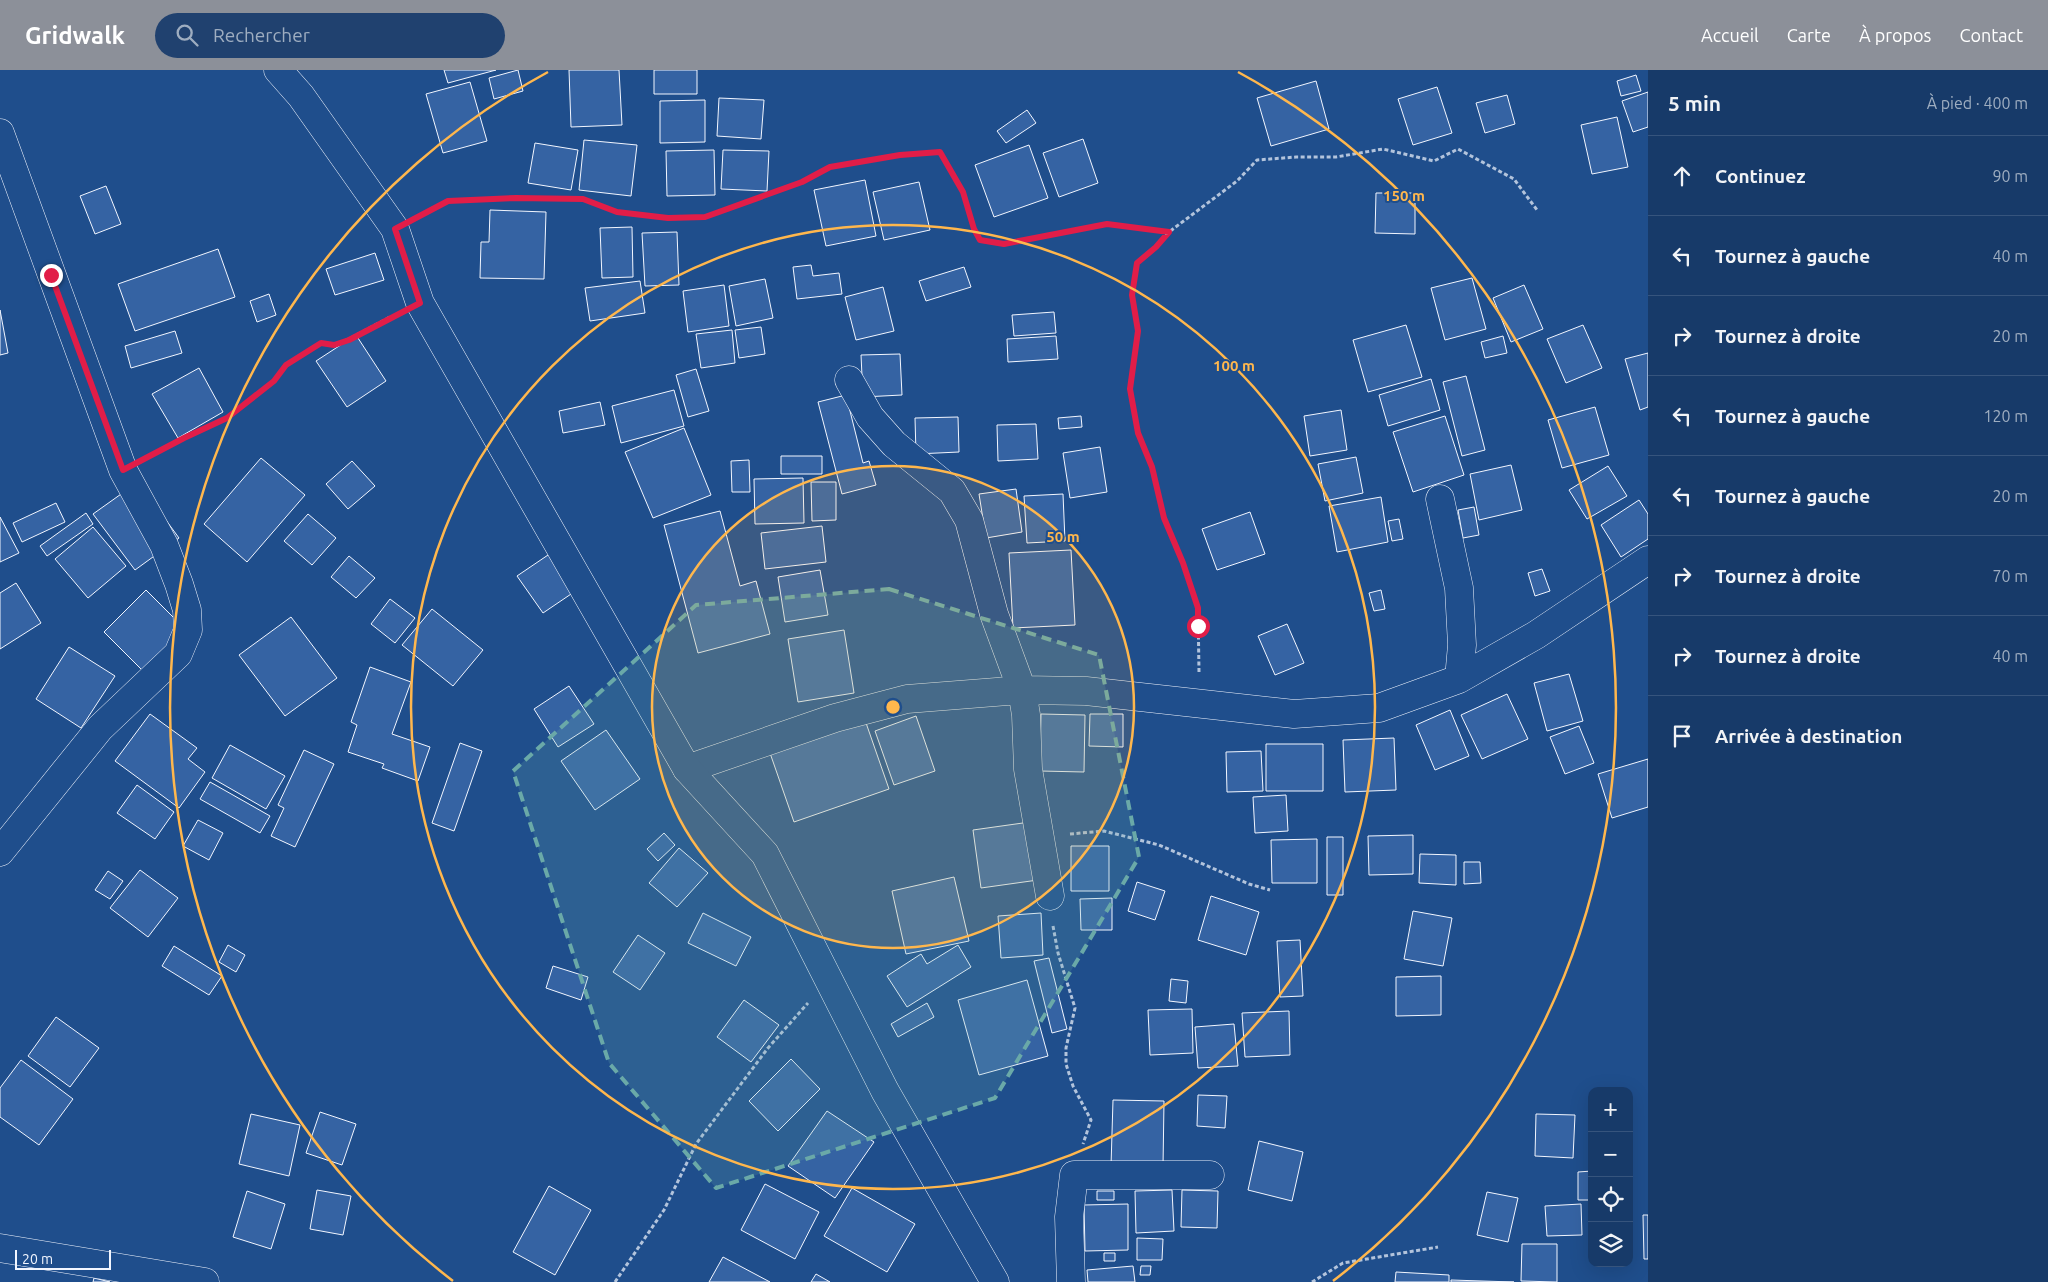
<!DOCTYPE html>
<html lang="fr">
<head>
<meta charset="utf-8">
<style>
	:root { --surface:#173a69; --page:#20416f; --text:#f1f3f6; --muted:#9eadc0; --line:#36547d; --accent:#8c9099 }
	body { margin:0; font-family:Ubuntu,sans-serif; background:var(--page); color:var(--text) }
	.controls { position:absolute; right:15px; bottom:15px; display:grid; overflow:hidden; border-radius:10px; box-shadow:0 5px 20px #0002 }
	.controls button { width:45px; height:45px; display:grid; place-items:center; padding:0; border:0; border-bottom:1px solid var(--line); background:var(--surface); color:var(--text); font:25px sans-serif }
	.scale { position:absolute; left:15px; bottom:12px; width:96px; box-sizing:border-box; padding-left:5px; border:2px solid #f2f6ff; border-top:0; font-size:14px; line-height:18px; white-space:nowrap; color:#f2f6ff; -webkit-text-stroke:4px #1f4e8c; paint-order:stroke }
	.stop { position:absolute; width:15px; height:15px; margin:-11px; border:4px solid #e11d48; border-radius:50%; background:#fff }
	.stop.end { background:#e11d48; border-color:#fff; box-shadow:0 1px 5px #0008 }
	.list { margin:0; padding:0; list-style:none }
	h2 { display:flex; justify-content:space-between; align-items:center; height:65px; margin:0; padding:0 20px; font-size:21px }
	h2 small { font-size:16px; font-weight:400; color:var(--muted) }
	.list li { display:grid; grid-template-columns:32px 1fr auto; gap:15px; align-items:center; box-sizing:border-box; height:80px; padding:0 20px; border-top:1px solid var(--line) }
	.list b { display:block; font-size:19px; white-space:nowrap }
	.list em { font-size:16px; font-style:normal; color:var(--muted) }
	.icon { flex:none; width:28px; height:28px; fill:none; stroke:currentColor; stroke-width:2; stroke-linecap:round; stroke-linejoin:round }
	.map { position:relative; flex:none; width:1648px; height:1212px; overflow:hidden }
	header { display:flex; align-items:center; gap:30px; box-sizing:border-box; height:70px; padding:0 25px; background:var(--accent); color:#fff }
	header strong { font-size:24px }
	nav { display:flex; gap:28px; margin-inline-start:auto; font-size:18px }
	.search { width:350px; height:45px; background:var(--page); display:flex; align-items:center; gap:12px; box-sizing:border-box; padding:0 18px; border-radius:28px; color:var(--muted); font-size:19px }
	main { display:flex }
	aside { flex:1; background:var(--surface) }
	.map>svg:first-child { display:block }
	.building { fill:#3563a3; stroke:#f2f6ff }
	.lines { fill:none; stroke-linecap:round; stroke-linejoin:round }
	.minor-casing { stroke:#f2f6ff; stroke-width:29 }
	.major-casing { stroke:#f2f6ff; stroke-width:29 }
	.path { stroke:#b3c4dc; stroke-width:3; stroke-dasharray:4 2.5; stroke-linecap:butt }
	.minor { stroke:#1f4e8c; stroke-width:28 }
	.major { stroke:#1f4e8c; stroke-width:28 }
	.route { stroke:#e11d48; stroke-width:6 }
	.marked { fill:#6aa9a8; fill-opacity:0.2; stroke:#6aa9a8; stroke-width:4; stroke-dasharray:10 6; stroke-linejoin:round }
	.ring { fill:none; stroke:#ffb74d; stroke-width:2.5 }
	.centre { fill:#ffb74d; stroke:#1f4e8c; stroke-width:2.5 }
	.ring-label { font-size:15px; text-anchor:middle; font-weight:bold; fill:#ffb74d; stroke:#1f4e8c; stroke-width:4; stroke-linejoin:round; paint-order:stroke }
</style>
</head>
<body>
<header>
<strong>Gridwalk</strong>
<div class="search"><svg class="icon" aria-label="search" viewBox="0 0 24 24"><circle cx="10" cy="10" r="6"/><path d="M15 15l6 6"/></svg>Rechercher</div>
<nav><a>Accueil</a><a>Carte</a><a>À propos</a><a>Contact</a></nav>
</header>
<main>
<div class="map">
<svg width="1648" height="1212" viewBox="0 0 1648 1212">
	<rect width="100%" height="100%" fill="#1f4e8c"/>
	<path class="building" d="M 444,0 L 496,0 L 448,13 Z
		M 518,0 L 523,21 L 494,29 L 489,8 Z
		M 569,0 L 619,0 L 622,55 L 571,57 Z
		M 654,0 L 697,0 L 697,24 L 654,24 Z
		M 1636,5 L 1641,21 L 1621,26 L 1617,11 Z
		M 1316,11 L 1329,59 L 1271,76 L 1257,28 Z
		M 470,12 L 487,71 L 443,83 L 426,24 Z
		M 1437,17 L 1452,63 L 1413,75 L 1398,29 Z
		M 1648,22 L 1648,57 L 1633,62 L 1622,31 Z
		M 1507,25 L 1515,54 L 1485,63 L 1476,33 Z
		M 719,28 L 764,30 L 761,69 L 717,66 Z
		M 705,30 L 705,72 L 660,73 L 660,31 Z
		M 1027,40 L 1036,53 L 1006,73 L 997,61 Z
		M 1617,47 L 1628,97 L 1592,104 L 1581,55 Z
		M 1083,69 L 1098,113 L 1059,127 L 1043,83 Z
		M 584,70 L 637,75 L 631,126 L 579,120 Z
		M 535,73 L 578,80 L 571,120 L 528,113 Z
		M 1029,75 L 1048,128 L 994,147 L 975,95 Z
		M 714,80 L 715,125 L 667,126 L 666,81 Z
		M 723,80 L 769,81 L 767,121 L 721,119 Z
		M 865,110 L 876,166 L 826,176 L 814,120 Z
		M 919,112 L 930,160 L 884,170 L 873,122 Z
		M 106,116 L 121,154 L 95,164 L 80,126 Z
		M 1376,123 L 1415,123 L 1415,164 L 1375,163 Z
		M 490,140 L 546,142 L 544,209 L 480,208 L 481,172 L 489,172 Z
		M 632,157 L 633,207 L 602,208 L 600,158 Z
		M 677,162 L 679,215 L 645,216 L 642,163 Z
		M 218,179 L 235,227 L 135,261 L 118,214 Z
		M 375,183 L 384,210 L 335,225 L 326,199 Z
		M 811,195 L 813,206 L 839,203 L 842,224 L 797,229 L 793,197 Z
		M 964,197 L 971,217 L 926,231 L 919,211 Z
		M 1472,208 L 1486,259 L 1445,270 L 1431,218 Z
		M 765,209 L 773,248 L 736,256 L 729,216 Z
		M 640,211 L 645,243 L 590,251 L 585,218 Z
		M 724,215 L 729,256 L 688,262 L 683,221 Z
		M 1524,215 L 1543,259 L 1511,272 L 1493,228 Z
		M 883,217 L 894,261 L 856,270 L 845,227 Z
		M 269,224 L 276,245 L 257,252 L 250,231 Z
		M 0,240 L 8,283 L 0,285 Z
		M 1054,242 L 1056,263 L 1014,266 L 1012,245 Z
		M 1406,255 L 1422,307 L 1368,322 L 1353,270 Z
		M 1583,255 L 1602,298 L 1566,313 L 1547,269 Z
		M 761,257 L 765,284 L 739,288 L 735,260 Z
		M 732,260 L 735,293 L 701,298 L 696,264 Z
		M 175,261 L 182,283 L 131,298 L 125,276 Z
		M 356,265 L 386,311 L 347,337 L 316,291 Z
		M 1056,266 L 1058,289 L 1008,292 L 1007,269 Z
		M 1503,266 L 1507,283 L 1485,288 L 1481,272 Z
		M 1648,283 L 1648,337 L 1640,340 L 1625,289 Z
		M 900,284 L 902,325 L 863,327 L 861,285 Z
		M 199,298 L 223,342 L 178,368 L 152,324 Z
		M 696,299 L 709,341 L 688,347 L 676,305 Z
		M 1466,306 L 1485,380 L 1462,386 L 1443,312 Z
		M 1431,309 L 1440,340 L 1388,356 L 1379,325 Z
		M 674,320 L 684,356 L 621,373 L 612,336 Z
		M 846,325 L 863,393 L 869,391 L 876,415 L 842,424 L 818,332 Z
		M 600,332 L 605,355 L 563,363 L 559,341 Z
		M 1595,337 L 1609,385 L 1562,398 L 1548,350 Z
		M 1341,340 L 1347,380 L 1310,386 L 1304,346 Z
		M 1081,346 L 1082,357 L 1059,359 L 1058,348 Z
		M 1445,346 L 1464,405 L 1413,422 L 1393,362 Z
		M 958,347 L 959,382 L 916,384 L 915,348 Z
		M 1036,354 L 1038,389 L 998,391 L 997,355 Z
		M 684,358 L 711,425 L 653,448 L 625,382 Z
		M 1100,377 L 1107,422 L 1070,428 L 1063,383 Z
		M 781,386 L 822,386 L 822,404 L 781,404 Z
		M 1356,387 L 1363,423 L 1325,431 L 1318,394 Z
		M 261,388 L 305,425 L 247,492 L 204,454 Z
		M 749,390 L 750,422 L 732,422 L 731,391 Z
		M 352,391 L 375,416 L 348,439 L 326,414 Z
		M 1511,395 L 1522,440 L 1479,450 L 1470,404 Z
		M 1608,396 L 1627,426 L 1587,449 L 1569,420 Z
		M 803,408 L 804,453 L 755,454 L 754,409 Z
		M 138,412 L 179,468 L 135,500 L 93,444 Z
		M 811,412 L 836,412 L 836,450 L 812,451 Z
		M 1016,419 L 1022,462 L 986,468 L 979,424 Z
		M 1063,424 L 1065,471 L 1027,473 L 1024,426 Z
		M 1381,427 L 1388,472 L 1337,482 L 1329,436 Z
		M 1639,430 L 1648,444 L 1648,469 L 1621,487 L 1601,455 Z
		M 56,433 L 65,452 L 22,472 L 13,453 Z
		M 1474,437 L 1479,465 L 1463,468 L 1458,440 Z
		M 720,441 L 740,516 L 756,511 L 770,564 L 698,583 L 664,455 Z
		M 1250,442 L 1265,484 L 1217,500 L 1202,459 Z
		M 86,443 L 93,454 L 47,486 L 40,476 Z
		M 308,444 L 336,468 L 312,495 L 284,471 Z
		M 0,447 L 19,483 L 0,492 Z
		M 1399,449 L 1403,469 L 1392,471 L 1388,451 Z
		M 822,456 L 826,492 L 765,499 L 761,463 Z
		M 93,457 L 126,496 L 88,528 L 55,489 Z
		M 1071,480 L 1075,555 L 1013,558 L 1009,483 Z
		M 551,483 L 577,520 L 543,543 L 517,506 Z
		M 349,486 L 375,508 L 356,528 L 331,507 Z
		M 1542,499 L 1550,521 L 1535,526 L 1528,503 Z
		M 820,500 L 828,545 L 785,552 L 778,507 Z
		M 16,513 L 41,553 L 0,579 L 0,523 Z
		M 146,520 L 189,563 L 147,605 L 104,562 Z
		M 1381,520 L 1385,539 L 1374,541 L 1369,523 Z
		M 390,529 L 415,548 L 395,573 L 371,554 Z
		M 432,539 L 483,580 L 453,616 L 402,575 Z
		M 291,547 L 337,608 L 285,646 L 239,585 Z
		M 1287,554 L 1304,593 L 1275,605 L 1258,566 Z
		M 844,560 L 854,623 L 798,632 L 788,569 Z
		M 69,577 L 115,606 L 81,658 L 36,629 Z
		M 370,597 L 411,612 L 392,664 L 430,677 L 418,711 L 382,698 L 384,694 L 348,682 L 357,655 L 351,652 Z
		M 1569,604 L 1583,651 L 1547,661 L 1534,613 Z
		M 569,616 L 594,654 L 558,677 L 534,639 Z
		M 1507,624 L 1528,669 L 1482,689 L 1461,645 Z
		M 1450,640 L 1469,686 L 1435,700 L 1416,655 Z
		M 150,644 L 197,678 L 188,689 L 205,702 L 179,738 L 115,691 Z
		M 1041,644 L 1085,645 L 1084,702 L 1040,701 Z
		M 1090,644 L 1123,644 L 1123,677 L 1089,676 Z
		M 916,646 L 935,701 L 894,715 L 875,661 Z
		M 865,650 L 889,719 L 794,752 L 770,683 Z
		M 1579,656 L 1594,693 L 1565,704 L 1550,667 Z
		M 606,660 L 640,709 L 595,740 L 561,691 Z
		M 1394,668 L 1396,720 L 1345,722 L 1343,670 Z
		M 460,673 L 482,681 L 454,761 L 432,753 Z
		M 1266,674 L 1323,674 L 1323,721 L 1266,721 Z
		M 230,675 L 285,706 L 266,739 L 212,708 Z
		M 304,680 L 334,694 L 295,777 L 271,766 L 284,738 L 278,735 Z
		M 1261,681 L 1263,721 L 1227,722 L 1226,682 Z
		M 1648,689 L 1648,737 L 1612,748 L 1598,704 Z
		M 210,712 L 270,746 L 260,763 L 200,729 Z
		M 137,715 L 174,742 L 155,769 L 117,743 Z
		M 1286,725 L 1288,761 L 1255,763 L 1253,727 Z
		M 198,750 L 223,763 L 209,790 L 183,776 Z
		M 1030,752 L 1038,810 L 981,818 L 973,760 Z
		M 664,763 L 675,775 L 658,791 L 647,779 Z
		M 1413,765 L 1413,804 L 1369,805 L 1368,766 Z
		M 1327,767 L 1343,767 L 1343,825 L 1327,825 Z
		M 1317,769 L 1317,813 L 1272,813 L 1271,770 Z
		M 1071,776 L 1109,776 L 1109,821 L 1071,821 Z
		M 679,778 L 708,803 L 677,837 L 649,813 Z
		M 1420,784 L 1456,785 L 1456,815 L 1419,813 Z
		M 1464,792 L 1480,792 L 1481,813 L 1464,814 Z
		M 140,800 L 178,828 L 148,867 L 110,838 Z
		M 108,801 L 123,811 L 110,829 L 95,820 Z
		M 954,807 L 969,871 L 906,884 L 892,821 Z
		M 1137,812 L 1165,821 L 1155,850 L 1128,841 Z
		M 1211,826 L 1259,842 L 1246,885 L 1198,870 Z
		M 1112,828 L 1112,860 L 1081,860 L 1080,829 Z
		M 1413,841 L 1452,848 L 1443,896 L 1404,889 Z
		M 703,843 L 751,867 L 736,896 L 688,873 Z
		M 1041,843 L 1043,885 L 1001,888 L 998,846 Z
		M 638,865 L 665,883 L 640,920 L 613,902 Z
		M 1300,870 L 1303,926 L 1280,927 L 1277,871 Z
		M 228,875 L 245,885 L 236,902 L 219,892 Z
		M 958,875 L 971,897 L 907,937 L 887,906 L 921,884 L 927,894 Z
		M 174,876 L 222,906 L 209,925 L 162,896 Z
		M 1049,888 L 1067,959 L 1052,963 L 1034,891 Z
		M 553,896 L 588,907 L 581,930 L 546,918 Z
		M 1441,906 L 1441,945 L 1396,946 L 1396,907 Z
		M 1171,909 L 1188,911 L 1186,933 L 1169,931 Z
		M 1027,910 L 1048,986 L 979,1005 L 958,930 Z
		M 744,930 L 779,955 L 751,992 L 717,967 Z
		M 927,933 L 934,947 L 898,967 L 891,954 Z
		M 1192,939 L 1193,983 L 1150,985 L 1148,940 Z
		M 1289,941 L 1290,985 L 1245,987 L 1242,943 Z
		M 56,947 L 99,978 L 70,1017 L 28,986 Z
		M 1234,954 L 1238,996 L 1198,998 L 1195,957 Z
		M 791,989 L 820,1019 L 778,1061 L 749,1031 Z
		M 21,990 L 73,1029 L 39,1075 L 0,1047 L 0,1018 Z
		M 1198,1025 L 1227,1026 L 1225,1058 L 1197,1056 Z
		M 1113,1030 L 1164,1031 L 1163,1097 L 1111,1096 Z
		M 827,1041 L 874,1072 L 835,1128 L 788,1096 Z
		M 320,1042 L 356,1054 L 342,1095 L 306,1083 Z
		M 251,1044 L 300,1055 L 289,1106 L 239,1094 Z
		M 1536,1044 L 1575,1045 L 1573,1088 L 1535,1086 Z
		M 1259,1071 L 1303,1082 L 1292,1131 L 1248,1120 Z
		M 1592,1101 L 1592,1130 L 1578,1130 L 1578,1102 Z
		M 765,1114 L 819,1142 L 795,1189 L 741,1160 Z
		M 549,1116 L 591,1140 L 555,1205 L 513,1182 Z
		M 852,1118 L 915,1154 L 887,1202 L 824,1166 Z
		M 317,1120 L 351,1126 L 343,1165 L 310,1159 Z
		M 1172,1120 L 1174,1161 L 1136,1163 L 1135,1121 Z
		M 1182,1120 L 1218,1121 L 1217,1158 L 1181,1157 Z
		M 247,1121 L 285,1134 L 271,1179 L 233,1167 Z
		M 1097,1121 L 1114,1121 L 1114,1130 L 1097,1130 Z
		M 1487,1122 L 1518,1128 L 1508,1172 L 1477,1165 Z
		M 1128,1134 L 1128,1180 L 1085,1181 L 1084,1135 Z
		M 1581,1134 L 1582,1165 L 1547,1166 L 1545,1136 Z
		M 1643,1145 L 1648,1145 L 1648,1189 L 1644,1189 Z
		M 1137,1168 L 1163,1169 L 1162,1190 L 1137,1190 Z
		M 1522,1174 L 1557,1174 L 1557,1212 L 1521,1211 Z
		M 1104,1183 L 1115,1183 L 1115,1191 L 1104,1191 Z
		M 723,1187 L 770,1212 L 709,1212 Z
		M 1133,1196 L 1135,1212 L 1088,1212 L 1087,1200 Z
		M 1141,1196 L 1151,1196 L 1150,1205 L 1140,1205 Z
		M 1396,1202 L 1449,1205 L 1449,1212 L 1395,1212 Z
		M 816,1204 L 830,1212 L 811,1212 Z
		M 94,1208 L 110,1212 L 93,1212 Z
		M 1451,1210 L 1514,1212 L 1451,1212 Z"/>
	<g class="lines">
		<g class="minor-casing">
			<path id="minor" d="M 0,63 L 123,400 L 164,475 L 179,514 L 187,540 L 188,560 L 178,584 L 100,658 L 0,782
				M 849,310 L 870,347 L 894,374 L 952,421 L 969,450 L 994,544 L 1022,620 L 1026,645 L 1028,699 L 1050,826
				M 1440,429 L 1459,518 L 1462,575 L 1459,609
				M 687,699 L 835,648 L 907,629 L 1022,620 L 1086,621 L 1294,644 L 1379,638 L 1459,609 L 1536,565 L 1648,490
				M 0,1178 L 205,1212
				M 1071,1212 L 1069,1147 L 1074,1105 L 1210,1105"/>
		</g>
		<g class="major-casing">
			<path id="major" d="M 278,0 L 301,26 L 395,159 L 420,233 L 687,699 L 765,784 L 885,1021 L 995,1212"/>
		</g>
		<path class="path" d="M 422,145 L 448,131 L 517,128 L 583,129 L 617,142 L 668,148 L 705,147 L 802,112 L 830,97 L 900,85 L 940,82 L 963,122 L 974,159 L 980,170 L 1004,174 L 1107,154 L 1168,162
			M 149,386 L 227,348 L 274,311 L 286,295 L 321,273 L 334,275 L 349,269 L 392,246
			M 1199,602 L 1198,539 L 1183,493 L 1164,448 L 1152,397 L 1138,363 L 1130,319 L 1138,261 L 1132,225 L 1137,193 L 1156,177 L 1169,162 L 1237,111 L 1257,90 L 1296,87 L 1336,87 L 1383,79 L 1434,91 L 1458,79 L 1514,109 L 1537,140
			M 1070,764 L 1104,761 L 1159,775 L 1249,814 L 1270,820
			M 1053,856 L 1058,883 L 1075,938 L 1066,978 L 1066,994 L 1073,1016 L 1091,1050 L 1083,1074
			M 615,1212 L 664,1140 L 696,1074 L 768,978 L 808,933
			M 1312,1212 L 1343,1193 L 1438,1177"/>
		<use href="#minor" class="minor"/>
		<use href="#major" class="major"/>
	</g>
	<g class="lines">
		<path class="route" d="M 51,205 L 123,400 L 184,368 L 227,348 L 274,311 L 286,295 L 321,273 L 334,275 L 349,270 L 420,233 L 395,159 L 448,131 L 516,128 L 583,129 L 617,142 L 668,148 L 705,147 L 802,112 L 830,97 L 900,85 L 940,82 L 963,122 L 974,159 L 980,170 L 1004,174 L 1107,154 L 1169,162 L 1156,177 L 1137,193 L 1132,225 L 1138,261 L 1130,319 L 1138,363 L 1152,397 L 1164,448 L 1183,493 L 1198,538 L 1198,556"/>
	</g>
	<path class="marked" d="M 889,519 L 1099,585 L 1139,787 L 995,1028 L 716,1118 L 609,993 L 513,701 L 696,535 Z"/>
	<circle cx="893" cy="637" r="241" fill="#ffb74d" fill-opacity=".12"/>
	<g class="ring">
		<circle cx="893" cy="637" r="241"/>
		<circle cx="893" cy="637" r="482"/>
		<path d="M453 1211A723 723 0 0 1 548 2M1238 2A723 723 0 0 1 1333 1211"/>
	</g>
	<circle cx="893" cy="637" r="8" class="centre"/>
	<g class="ring-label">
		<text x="1404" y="131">150 m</text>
		<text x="1234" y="301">100 m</text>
		<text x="1063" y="472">50 m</text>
	</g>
</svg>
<div class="controls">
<button>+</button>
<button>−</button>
<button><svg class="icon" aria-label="locate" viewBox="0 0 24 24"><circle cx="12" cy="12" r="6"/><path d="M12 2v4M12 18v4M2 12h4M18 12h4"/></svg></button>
<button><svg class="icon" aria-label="layers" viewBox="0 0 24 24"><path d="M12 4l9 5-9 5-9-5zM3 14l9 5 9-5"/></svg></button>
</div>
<div class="scale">20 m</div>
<div class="stop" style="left:1198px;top:556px"></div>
<div class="stop end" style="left:51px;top:205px"></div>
</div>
<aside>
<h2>5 min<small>À pied · 400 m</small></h2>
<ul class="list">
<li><svg class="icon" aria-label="ahead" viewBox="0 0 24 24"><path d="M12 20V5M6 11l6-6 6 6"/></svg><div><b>Continuez</b></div><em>90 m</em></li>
<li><svg class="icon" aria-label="left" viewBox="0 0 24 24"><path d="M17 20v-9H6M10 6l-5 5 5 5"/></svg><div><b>Tournez à gauche</b></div><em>40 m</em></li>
<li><svg class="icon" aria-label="right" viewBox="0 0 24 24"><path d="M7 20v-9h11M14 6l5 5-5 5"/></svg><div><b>Tournez à droite</b></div><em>20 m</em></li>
<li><svg class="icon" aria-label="left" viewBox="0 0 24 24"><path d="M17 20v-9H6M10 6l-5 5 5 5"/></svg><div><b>Tournez à gauche</b></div><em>120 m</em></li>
<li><svg class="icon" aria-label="left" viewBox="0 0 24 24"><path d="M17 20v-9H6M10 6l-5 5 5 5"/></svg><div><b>Tournez à gauche</b></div><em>20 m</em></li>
<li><svg class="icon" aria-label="right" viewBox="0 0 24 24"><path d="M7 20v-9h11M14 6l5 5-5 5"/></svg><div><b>Tournez à droite</b></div><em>70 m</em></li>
<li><svg class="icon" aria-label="right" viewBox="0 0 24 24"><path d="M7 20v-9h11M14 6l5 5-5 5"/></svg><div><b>Tournez à droite</b></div><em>40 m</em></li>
<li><svg class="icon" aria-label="arrive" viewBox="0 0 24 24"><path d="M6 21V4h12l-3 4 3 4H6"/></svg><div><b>Arrivée à destination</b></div></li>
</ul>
</aside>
</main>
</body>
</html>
